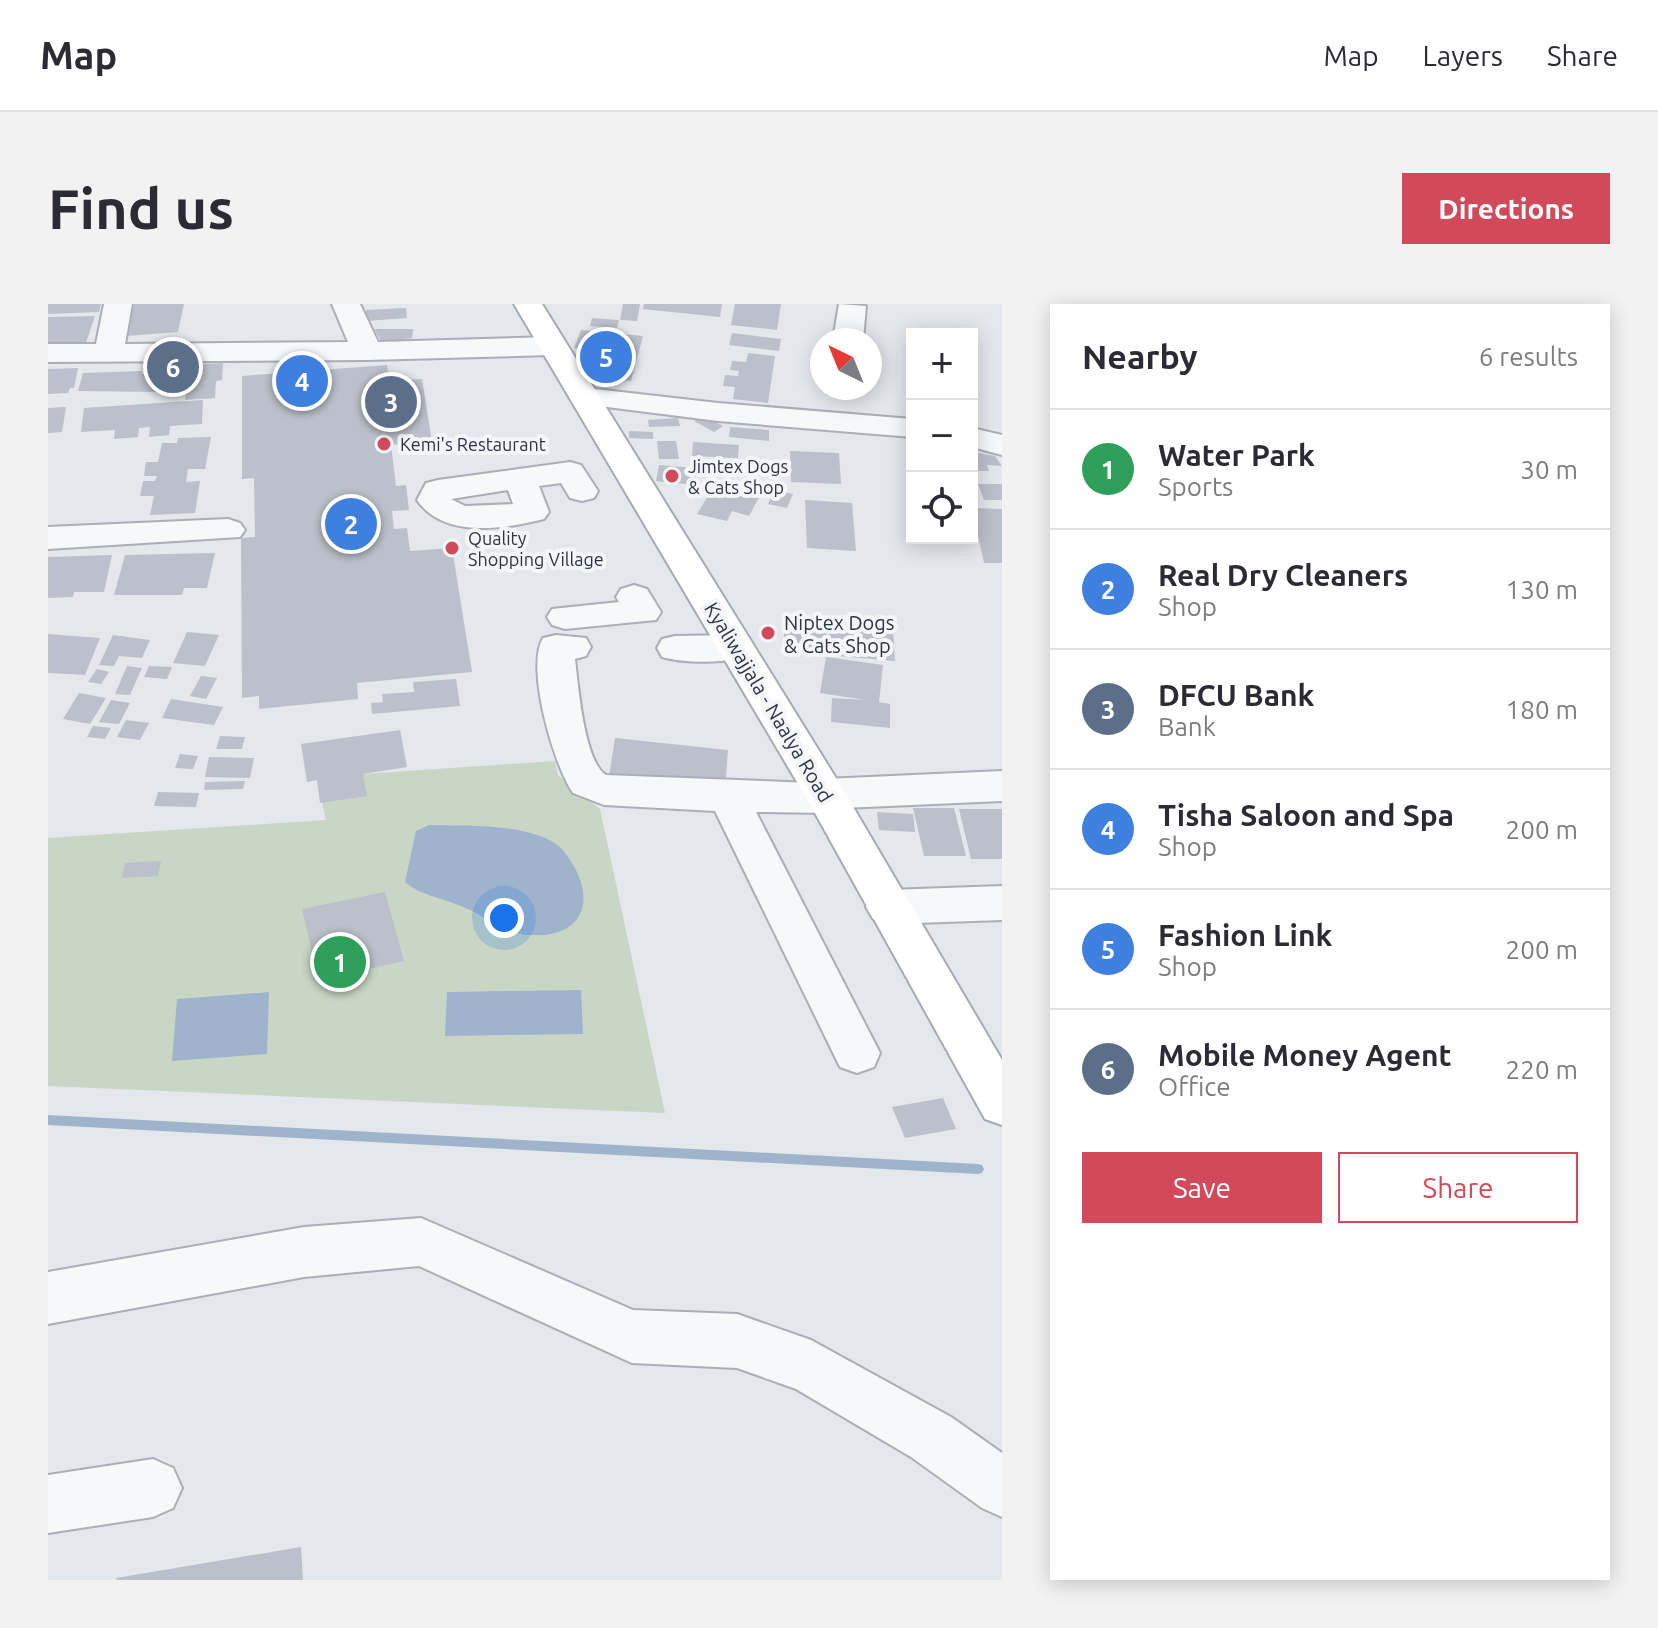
<!DOCTYPE html>
<html lang="en">
<head>
<meta charset="utf-8">
<style>
	:root { --surface:#fff; --page:#f2f2f3; --text:#2b2b33; --muted:#7c7c81; --line:#e1e1e2; --accent:#d1495b }
	body { margin:0; font-family:Ubuntu,sans-serif; background:var(--page); color:var(--text) }
	.controls { position:absolute; right:24px; top:24px; display:grid; overflow:hidden; border-radius:0px; box-shadow:0 4px 20px #0003 }
	.controls button { width:72px; height:72px; display:grid; place-items:center; padding:0; border:0; border-bottom:2px solid var(--line); background:var(--surface); color:var(--text); font:40px sans-serif }
	.compass { position:absolute; left:762px; top:24px; width:72px; height:72px; border-radius:50%; background:var(--surface); box-shadow:0 4px 20px #0003; rotate:317deg }
	.you { position:absolute; left:456px; top:614px; width:28px; height:28px; margin:-20px; border:6px solid #fff; border-radius:50%; background:#1a73e8; box-shadow:0 0 0 12px #1a73e833 }
	.badge { display:grid; place-items:center; width:52px; height:52px; border-radius:50%; background:var(--accent); color:#fff; font-size:26px; font-weight:700 }
	.pin { position:absolute; translate:-50% -50%; border:4px solid #fff; box-shadow:0 2px 8px #0006 }
	.list { margin:0; padding:0; list-style:none }
	h2 { display:flex; justify-content:space-between; align-items:center; height:104px; margin:0; padding:0 32px; font-size:34px }
	h2 small { font-size:26px; font-weight:400; color:var(--muted) }
	.list li { display:grid; grid-template-columns:52px 1fr auto; gap:24px; align-items:center; box-sizing:border-box; height:120px; padding:0 32px; border-top:2px solid var(--line) }
	.list b { display:block; font-size:30px; white-space:nowrap }
	.list p { margin:0; font-size:26px; white-space:nowrap; color:var(--muted) }
	.list em { font-size:26px; font-style:normal; color:var(--muted) }
	.actions { display:flex; gap:16px; padding:24px 32px }
	.actions a { flex:1; padding:18px 0; border:2px solid var(--accent); border-radius:0px; text-align:center; font-size:28px; color:var(--accent) }
	.actions .main { background:var(--accent); color:#fff }
	.icon { flex:none; width:44px; height:44px; fill:none; stroke:currentColor; stroke-width:2; stroke-linecap:round; stroke-linejoin:round }
	.map { position:relative; flex:none; width:954px; height:1276px; overflow:hidden; border-radius:0px }
	header { display:flex; align-items:center; gap:48px; box-sizing:border-box; height:112px; padding:0 40px; background:var(--surface); border-bottom:2px solid var(--line) }
	header strong { font-size:38px }
	nav { display:flex; gap:44px; margin-inline-start:auto; font-size:28px }
	.intro { display:flex; align-items:center; justify-content:space-between; box-sizing:border-box; height:192px; padding:0 48px }
	h1 { margin:0; font-size:56px }
	.button { padding:20px 36px; border-radius:0px; background:var(--accent); color:#fff; font-size:28px; font-weight:700 }
	main { display:flex; gap:48px; padding:0 48px }
	aside { flex:1; background:var(--surface); border-radius:0px; box-shadow:0 4px 20px #0003 }
	.map>svg:first-child { display:block }
	.green { fill:#c9d6c5 }
	.water { fill:#9fb4cc }
	.lines { fill:none; stroke-linecap:round; stroke-linejoin:round }
	.stream { fill:#9fb4cc; fill-rule:evenodd }
	.building { fill:#bbc0ca }
	.minor-casing { stroke:#a9aeb7; stroke-width:4 }
	.major-casing { stroke:#a3abb8; stroke-width:4 }
	.minor { fill:#f7f8fa; fill-rule:evenodd }
	.major { fill:#fff; fill-rule:evenodd }
	.poi-dot { fill:#d1495b; stroke:#f4f6f9; stroke-width:3 }
	.labels { text-anchor:middle; dominant-baseline:central; stroke-width:8; stroke-linejoin:round; paint-order:stroke }
	.far-poi-label { font-size:18px; fill:#2b3445; stroke:#f4f6f9; text-anchor:start }
	.poi-label { font-size:20px; fill:#2b3445; stroke:#f4f6f9; text-anchor:start }
	.street-label { font-size:20px; fill:#2b3445; stroke:#f4f6f9 }
</style>
</head>
<body>
<header>
<strong>Map</strong>
<nav><a>Map</a><a>Layers</a><a>Share</a></nav>
</header>
<div class="intro"><h1>Find us</h1><a class="button">Directions</a></div>
<main>
<div class="map">
<svg width="954" height="1276" viewBox="0 0 954 1276">
	<rect width="100%" height="100%" fill="#e4e7ec"/>
	<path class="green" d="M 507,457 L 510,471 L 552,505 L 617,809 L 0,782 L 0,534 L 278,516 L 269,476 L 315,470 Z"/>
	<path class="water" d="M 381,521 C 417,522 476,519 508,540 C 516,545 522,556 527,564 C 549,606 527,635 480,631 C 454,629 436,611 413,602 C 392,593 374,592 357,578 L 368,527 Z
		M 533,686 L 535,730 L 397,732 L 399,688 Z
		M 221,688 L 219,750 L 124,757 L 129,695 Z"/>
	<g class="lines">
		<path class="stream" d="M 0,811 L 930,860 L 934,861 L 936,865 L 934,869 L 930,870 L 0,821 Z"/>
	</g>
	<path class="building" d="M 0,0 L 53,0 L 51,8 L 0,10 Z
		M 86,0 L 136,0 L 130,28 L 78,32 L 81,21 L 75,21 L 77,13 L 82,13 Z
		M 575,0 L 592,0 L 589,17 L 572,16 Z
		M 596,0 L 674,0 L 672,13 L 595,5 Z
		M 687,0 L 733,0 L 729,26 L 683,21 Z
		M 358,4 L 359,14 L 318,17 L 318,6 Z
		M 47,12 L 37,42 L 0,43 L 0,13 Z
		M 544,14 L 571,16 L 569,24 L 542,22 Z
		M 326,25 L 365,25 L 364,34 L 335,40 Z
		M 533,26 L 595,32 L 583,77 L 551,73 L 559,47 L 526,44 Z
		M 684,29 L 733,35 L 731,47 L 681,41 Z
		M 700,49 L 727,52 L 720,99 L 685,95 L 687,83 L 675,82 L 677,71 L 690,72 L 691,67 L 682,66 L 684,57 L 698,58 Z
		M 175,59 L 174,76 L 168,77 L 167,94 L 137,96 L 139,78 L 117,80 L 119,62 Z
		M 339,61 L 341,77 L 374,75 L 384,138 L 343,141 L 348,182 L 358,181 L 361,206 L 344,207 L 346,225 L 359,224 L 362,247 L 404,244 L 424,368 L 309,379 L 310,395 L 211,405 L 211,392 L 194,394 L 193,234 L 207,233 L 206,174 L 194,175 L 194,72 Z
		M 30,64 L 26,84 L 22,84 L 20,89 L 0,90 L 0,65 Z
		M 94,67 L 94,70 L 114,69 L 110,88 L 30,87 L 35,69 Z
		M 155,96 L 154,120 L 122,122 L 121,131 L 101,133 L 102,123 L 91,124 L 90,133 L 66,135 L 67,126 L 33,128 L 36,104 Z
		M 18,103 L 14,128 L 0,129 L 0,104 Z
		M 655,112 L 675,122 L 666,128 L 646,117 Z
		M 630,114 L 632,122 L 601,123 L 600,116 Z
		M 682,123 L 721,126 L 721,137 L 681,133 Z
		M 581,127 L 605,128 L 605,135 L 581,134 Z
		M 163,133 L 157,165 L 140,165 L 138,178 L 152,177 L 147,209 L 102,211 L 106,192 L 92,192 L 95,177 L 107,177 L 109,172 L 96,172 L 98,158 L 110,158 L 114,139 L 129,139 L 130,134 Z
		M 609,137 L 628,137 L 631,155 L 611,155 Z
		M 645,138 L 691,141 L 690,154 L 644,152 Z
		M 742,147 L 791,149 L 793,180 L 743,178 Z
		M 924,148 L 947,152 L 954,162 L 939,161 L 941,167 L 924,167 Z
		M 611,161 L 649,164 L 647,181 L 608,177 Z
		M 669,177 L 714,188 L 701,212 L 684,207 L 679,217 L 649,210 Z
		M 930,180 L 954,180 L 954,196 L 936,196 Z
		M 727,186 L 745,190 L 739,204 L 720,200 Z
		M 757,196 L 804,199 L 808,247 L 759,244 Z
		M 924,204 L 954,205 L 954,259 L 936,259 Z
		M 167,249 L 159,284 L 136,284 L 134,291 L 66,291 L 77,251 Z
		M 64,251 L 56,288 L 26,288 L 25,293 L 0,294 L 0,253 Z
		M 736,318 L 845,327 L 847,357 L 736,347 Z
		M 139,328 L 171,331 L 157,362 L 125,359 Z
		M 0,330 L 52,334 L 37,371 L 0,369 Z
		M 65,331 L 102,336 L 94,354 L 71,352 L 66,362 L 51,361 Z
		M 778,353 L 835,361 L 831,398 L 842,400 L 842,424 L 783,418 L 784,394 L 818,396 L 772,389 Z
		M 79,362 L 94,364 L 82,391 L 67,390 Z
		M 101,362 L 124,363 L 119,375 L 96,373 Z
		M 49,365 L 61,368 L 53,380 L 40,378 Z
		M 153,372 L 169,374 L 158,395 L 142,392 Z
		M 408,375 L 412,402 L 324,410 L 323,399 L 335,398 L 334,390 L 366,388 L 365,378 Z
		M 31,389 L 58,394 L 42,420 L 15,415 Z
		M 123,395 L 175,403 L 166,421 L 114,414 Z
		M 63,396 L 82,399 L 71,420 L 51,418 Z
		M 78,416 L 101,419 L 92,436 L 69,433 Z
		M 45,422 L 63,424 L 57,435 L 39,433 Z
		M 352,426 L 359,463 L 315,470 L 319,492 L 272,499 L 269,476 L 259,478 L 253,440 Z
		M 172,432 L 197,433 L 194,445 L 168,445 Z
		M 567,434 L 680,446 L 677,485 L 561,473 Z
		M 132,450 L 150,452 L 145,465 L 127,464 Z
		M 161,453 L 206,454 L 202,474 L 157,473 Z
		M 197,477 L 195,485 L 156,486 L 157,478 Z
		M 110,488 L 151,489 L 148,503 L 106,502 Z
		M 865,504 L 906,504 L 918,552 L 876,552 Z
		M 911,505 L 954,505 L 954,555 L 923,555 Z
		M 829,508 L 865,510 L 867,528 L 831,526 Z
		M 113,557 L 110,572 L 74,574 L 77,559 Z
		M 337,588 L 356,657 L 270,676 L 254,605 Z
		M 895,794 L 908,825 L 857,834 L 844,803 Z
		M 253,1243 L 255,1276 L 69,1276 L 68,1274 Z"/>
	<g class="lines">
		<g class="minor-casing">
			<path id="minor" d="M 56,0 L 84,0 L 77,40 L 300,38 L 284,0 L 312,0 L 330,38 L 504,33 L 514,36 L 519,42 L 514,48 L 504,51 L 319,56 L 0,58 L 0,40 L 48,40 Z
				M 791,0 L 818,2 L 815,36 L 785,36 Z
				M 538,84 L 670,99 L 864,115 L 864,133 L 670,117 L 527,99 L 523,93 L 527,87 Z
				M 924,124 L 954,131 L 954,151 L 924,143 Z
				M 522,158 L 533,161 L 550,187 L 546,194 L 534,197 L 522,194 L 513,179 L 491,182 L 501,208 L 496,215 C 456,225 396,235 369,196 L 378,179 L 390,176 ZM 460,186 L 465,200 L 417,202 L 403,195 Z
				M 180,215 L 192,219 L 197,226 L 192,233 L 0,245 L 0,223 Z
				M 586,281 L 599,285 L 613,308 L 608,316 L 517,325 L 504,321 L 499,313 L 504,305 L 571,298 L 568,293 L 573,285 Z
				M 508,331 L 538,334 L 543,343 L 538,352 L 527,355 C 530,380 536,458 558,471 L 765,479 L 777,475 L 954,467 L 954,497 L 795,504 L 780,509 L 708,508 L 832,749 L 826,763 L 809,769 L 792,763 L 667,507 L 556,501 L 525,489 C 506,462 477,363 495,334 Z
				M 688,331 L 701,334 L 706,343 L 701,352 C 676,359 639,360 614,353 L 609,344 L 614,335 L 627,332 Z
				M 954,582 L 954,616 L 840,620 L 825,615 L 818,603 L 825,591 L 840,586 Z
				M 373,914 L 585,1006 L 689,1010 L 763,1036 L 903,1113 L 954,1149 L 954,1213 L 934,1204 L 863,1153 L 748,1085 L 689,1064 L 584,1059 L 371,962 L 256,973 L 0,1020 L 0,968 L 256,923 Z
				M 105,1155 L 125,1164 L 134,1184 L 125,1204 L 105,1213 L 0,1229 L 0,1171 Z"/>
		</g>
		<g class="major-casing">
			<path id="major" d="M 466,0 L 494,0 L 791,479 L 954,756 L 954,821 L 937,815 L 762,500 Z"/>
		</g>
		<use href="#minor" class="minor"/>
		<use href="#major" class="major"/>
	</g>
	<g class="poi-dot">
		<circle cx="336" cy="140" r="8"/>
		<circle cx="624" cy="172" r="8"/>
		<circle cx="404" cy="244" r="8"/>
		<circle cx="720" cy="329" r="8"/>
	</g>
	<g class="labels">
		<g class="far-poi-label">
			<text x="352" y="140">Kemi's Restaurant</text>
			<text x="640" y="162">Jimtex Dogs<tspan x="640" dy="21">&amp; Cats Shop</tspan></text>
			<text x="420" y="234">Quality<tspan x="420" dy="21">Shopping Village</tspan></text>
		</g>
		<g class="poi-label">
			<text x="736" y="318">Niptex Dogs<tspan x="736" dy="23">&amp; Cats Shop</tspan></text>
		</g>
		<g class="street-label">
			<text transform="translate(721 398) rotate(59)">Kyaliwajjala - Naalya Road</text>
		</g>
	</g>
</svg>
<div class="controls">
<button>+</button>
<button>−</button>
<button><svg class="icon" aria-label="locate" viewBox="0 0 24 24"><circle cx="12" cy="12" r="6"/><path d="M12 2v4M12 18v4M2 12h4M18 12h4"/></svg></button>
</div>
<svg class="compass" viewBox="-18 -18 36 36"><path d="M0-13l5 13h-10z" fill="#e53935"/><path d="M0 13l5-13h-10z" fill="#7c7c81"/></svg>
<div class="you"></div>
<div class="pin badge" style="left:292px;top:658px;background:#2e9e5b">1</div>
<div class="pin badge" style="left:303px;top:220px;background:#3f7fe0">2</div>
<div class="pin badge" style="left:343px;top:98px;background:#5c6f8a">3</div>
<div class="pin badge" style="left:254px;top:77px;background:#3f7fe0">4</div>
<div class="pin badge" style="left:558px;top:53px;background:#3f7fe0">5</div>
<div class="pin badge" style="left:125px;top:63px;background:#5c6f8a">6</div>
</div>
<aside>
<h2>Nearby<small>6 results</small></h2>
<ul class="list">
<li><span class="badge" style="background:#2e9e5b">1</span><div><b>Water Park</b><p>Sports</p></div><em>30 m</em></li>
<li><span class="badge" style="background:#3f7fe0">2</span><div><b>Real Dry Cleaners</b><p>Shop</p></div><em>130 m</em></li>
<li><span class="badge" style="background:#5c6f8a">3</span><div><b>DFCU Bank</b><p>Bank</p></div><em>180 m</em></li>
<li><span class="badge" style="background:#3f7fe0">4</span><div><b>Tisha Saloon and Spa</b><p>Shop</p></div><em>200 m</em></li>
<li><span class="badge" style="background:#3f7fe0">5</span><div><b>Fashion Link</b><p>Shop</p></div><em>200 m</em></li>
<li><span class="badge" style="background:#5c6f8a">6</span><div><b>Mobile Money Agent</b><p>Office</p></div><em>220 m</em></li>
</ul>
<div class="actions"><a class="main">Save</a><a>Share</a></div>
</aside>
</main>
</body>
</html>
